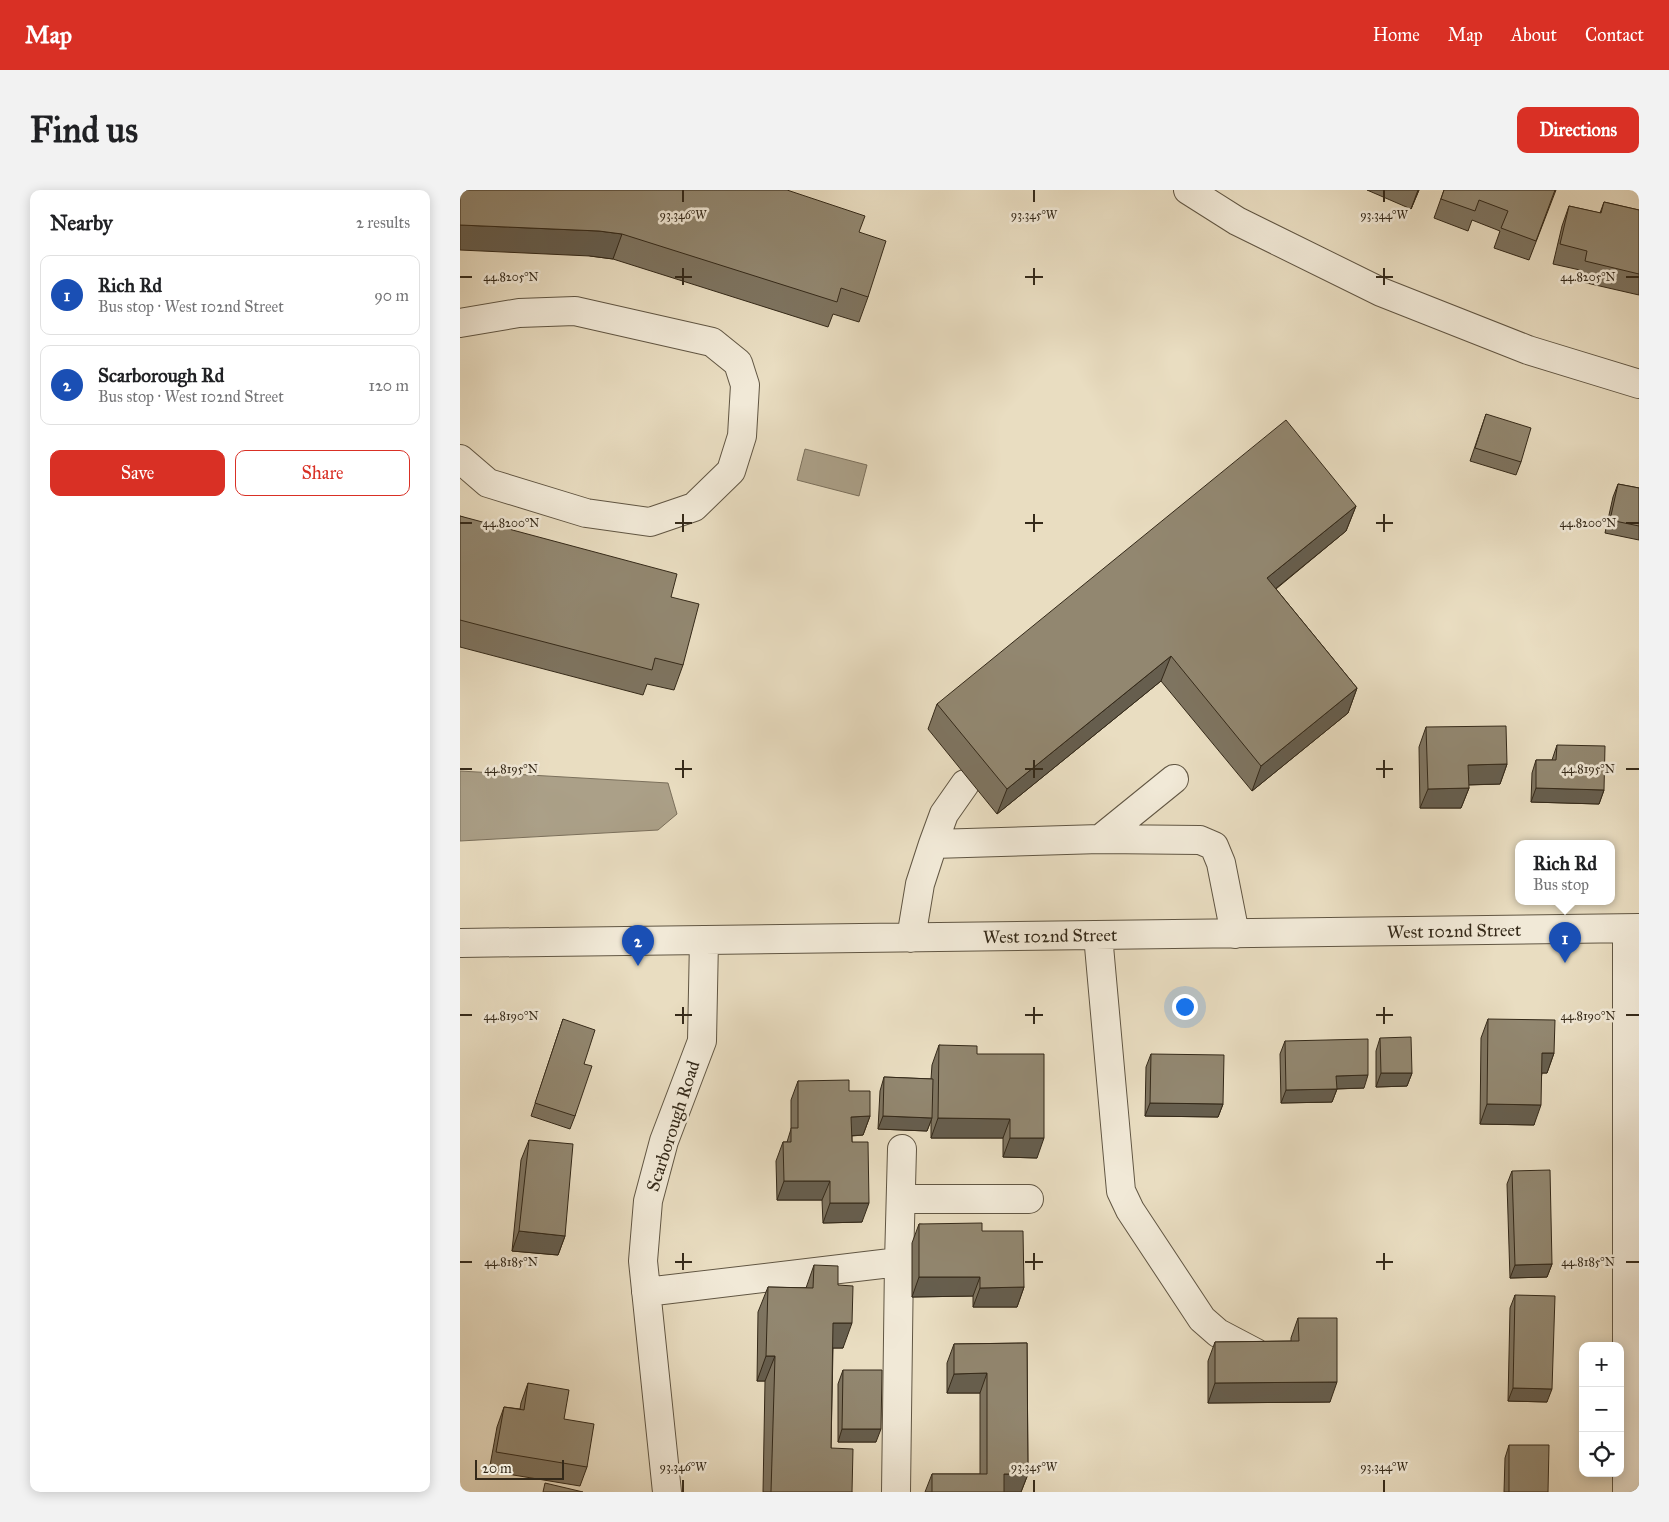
<!DOCTYPE html>
<html lang="en">
<head>
<meta charset="utf-8">
<style>
	:root { --surface:#fff; --page:#f2f2f2; --text:#202124; --muted:#757577; --line:#e0e0e0; --accent:#d93025 }
	body { margin:0; font-family:"IM FELL Great Primer",serif; background:var(--page); color:var(--text) }
	.controls { position:absolute; right:15px; bottom:15px; display:grid; overflow:hidden; border-radius:10px; box-shadow:0 2px 12px #0003 }
	.controls button { width:45px; height:45px; display:grid; place-items:center; padding:0; border:0; border-bottom:1px solid var(--line); background:var(--surface); color:var(--text); font:25px sans-serif }
	.scale { position:absolute; left:15px; bottom:12px; width:89px; box-sizing:border-box; padding-left:5px; border:2px solid #342919; border-top:0; font-size:14px; line-height:18px; white-space:nowrap; color:#342919; -webkit-text-stroke:4px #f1e9d7; paint-order:stroke }
	.you { position:absolute; left:724px; top:816px; width:18px; height:18px; margin:-12px; border:4px solid #fff; border-radius:50%; background:#1a73e8; box-shadow:0 0 0 8px #1a73e833 }
	.badge { display:grid; place-items:center; width:32px; height:32px; border-radius:50%; background:var(--accent); color:#fff; font-size:16px; font-weight:700 }
	.pin { position:absolute; translate:-50% -41px; filter:drop-shadow(0 1px 2px #0008) }
	.pin::after { content:''; position:absolute; top:26px; width:18px; height:15px; background:inherit; clip-path:polygon(0 0,100% 0,50% 100%) }
	.popup { position:absolute; left:1055px; top:650px; width:100px; height:65px; box-sizing:border-box; display:grid; place-content:center; border-radius:10px; background:var(--surface); filter:drop-shadow(0 1px 4px #0005); font-size:16px; white-space:nowrap; color:var(--muted) }
	.popup b { font-size:19px; color:var(--text) }
	.popup::after { content:''; position:absolute; left:50%; top:100%; margin-left:-10px; border:10px solid transparent; border-top-color:var(--surface) }
	.list { margin:0; padding:0; list-style:none }
	h2 { display:flex; justify-content:space-between; align-items:center; height:65px; margin:0; padding:0 20px; font-size:21px }
	h2 small { font-size:16px; font-weight:400; color:var(--muted) }
	.list li { display:grid; grid-template-columns:32px 1fr auto; gap:15px; align-items:center; box-sizing:border-box; height:80px; margin:0 10px 10px; padding:0 10px; border:1px solid var(--line); border-radius:10px }
	.list b { display:block; font-size:19px; white-space:nowrap }
	.list p { margin:0; font-size:16px; white-space:nowrap; color:var(--muted) }
	.list em { font-size:16px; font-style:normal; color:var(--muted) }
	.actions { display:flex; gap:10px; padding:15px 20px }
	.actions a { flex:1; padding:11px 0; border:1px solid var(--accent); border-radius:10px; text-align:center; font-size:18px; color:var(--accent) }
	.actions .main { background:var(--accent); color:#fff }
	.icon { flex:none; width:28px; height:28px; fill:none; stroke:currentColor; stroke-width:2; stroke-linecap:round; stroke-linejoin:round }
	.map { position:relative; flex:none; width:1179px; height:1302px; overflow:hidden; border-radius:10px }
	header { display:flex; align-items:center; gap:30px; box-sizing:border-box; height:70px; padding:0 25px; background:var(--accent); color:#fff }
	header strong { font-size:24px }
	nav { display:flex; gap:28px; margin-inline-start:auto; font-size:18px }
	.intro { display:flex; align-items:center; justify-content:space-between; box-sizing:border-box; height:120px; padding:0 30px }
	h1 { margin:0; font-size:35px }
	.button { padding:12px 22px; border-radius:10px; background:var(--accent); color:#fff; font-size:18px; font-weight:700 }
	main { display:flex; gap:30px; padding:0 30px }
	aside { flex:1; background:var(--surface); border-radius:10px; box-shadow:0 2px 12px #0003 }
	.map>svg:first-child { display:block }
	.water { fill:#aba088; stroke:#7b705c }
	.lines { fill:none; stroke-linecap:round; stroke-linejoin:round }
	.minor-casing { stroke:#615643; stroke-width:30 }
	.minor { stroke:#f1e9d7; stroke-width:28 }
	.wall { fill:#7e7460; stroke:#342919 }
	.shaded-wall { fill:#665e4e; stroke:#342919 }
	.building { fill:#928770; stroke:#342919 }
	.ticks { fill:none; stroke:#342919; stroke-width:2 }
	.labels { text-anchor:middle; dominant-baseline:central; stroke-width:5; stroke-linejoin:round; paint-order:stroke }
	.street-label { font-size:18px; fill:#342919; stroke:#f1e9d7 }
	.ticks-label { font-size:12px; text-anchor:middle; fill:#342919; stroke:#f1e9d7; stroke-width:5; stroke-linejoin:round; paint-order:stroke }
</style>
</head>
<body>
<header>
<strong>Map</strong>
<nav><a>Home</a><a>Map</a><a>About</a><a>Contact</a></nav>
</header>
<div class="intro"><h1>Find us</h1><a class="button">Directions</a></div>
<main>
<aside>
<h2>Nearby<small>2 results</small></h2>
<ul class="list">
<li><span class="badge" style="background:#1a4fb4">1</span><div><b>Rich Rd</b><p>Bus stop · West 102nd Street</p></div><em>90 m</em></li>
<li><span class="badge" style="background:#1a4fb4">2</span><div><b>Scarborough Rd</b><p>Bus stop · West 102nd Street</p></div><em>120 m</em></li>
</ul>
<div class="actions"><a class="main">Save</a><a>Share</a></div>
</aside>
<div class="map">
<svg width="1179" height="1302" viewBox="0 0 1179 1302">
	<rect width="100%" height="100%" fill="#e9ddc1"/>
	<filter id="stains"><feTurbulence type="fractalNoise" baseFrequency=".004" numOctaves="4"/><feColorMatrix values="0 0 0 0 .2 0 0 0 0 .09 0 0 0 0 .02 0 0 0 .5 -.17"/></filter>
	<radialGradient id="worn" r=".72"><stop offset=".6" stop-color="#630" stop-opacity="0"/><stop offset="1" stop-color="#630" stop-opacity=".3"/></radialGradient>
	<path class="water" d="M 345,259 L 407,275 L 399,306 L 337,290 Z
		M 0,581 L 208,593 L 217,624 L 198,640 L 0,651 Z"/>
	<g class="lines">
		<g class="minor-casing">
			<path id="minor" d="M 728,0 L 777,31 L 921,102 L 1068,160 L 1179,194
				M 0,133 L 59,123 L 115,121 L 252,152 L 278,173 L 285,195 L 282,246 L 271,281 L 234,317 L 190,332 L 126,323 L 28,293 L 0,269
				M 640,649 L 714,589
				M 473,654 L 484,624 L 505,594
				M 1167,739 L 1167,1302
				M 638,745 L 661,1001 L 670,1020 L 742,1129 L 758,1143 L 796,1163
				M 451,748 L 460,694 L 473,654 L 640,649 L 740,650 L 754,656 L 761,673 L 775,744
				M 0,753 L 1179,738
				M 441,1009 L 569,1009
				M 439,1072 L 442,959
				M 186,1102 L 439,1072 L 436,1302
				M 207,1302 L 183,1071 L 188,1011 L 204,951 L 242,851 L 244,750"/>
		</g>
		<use href="#minor" class="minor"/>
	</g>
	<path class="wall" d="M 0,0 L 399,42 L 408,107 L 399,132 L 373,124 L 368,137 L 153,69 L 130,66 Z
		M 907,0 L 959,0 L 951,19 Z
		M 984,0 L 1096,0 L 1069,70 L 1034,58 L 1040,41 L 1012,30 L 1008,41 L 974,28 Z
		M 1144,12 L 1179,20 L 1179,105 L 1118,91 L 1120,80 L 1093,74 L 1102,36 L 1109,16 L 1140,23 Z
		M 1026,224 L 1061,272 L 1056,285 L 1010,271 Z
		M 1158,294 L 1179,298 L 1179,350 L 1145,343 L 1153,307 Z
		M 896,316 L 886,341 L 816,399 L 897,498 L 888,523 L 792,601 L 701,491 L 537,624 L 468,539 L 477,514 Z
		M 0,326 L 211,407 L 223,475 L 214,500 L 187,494 L 183,505 L 0,457 Z
		M 966,537 L 1047,574 L 1040,594 L 1008,595 L 1009,598 L 1001,618 L 960,618 L 959,557 Z
		M 1097,555 L 1144,600 L 1139,614 L 1071,612 L 1072,583 L 1076,570 L 1092,570 Z
		M 103,829 L 124,874 L 115,926 L 110,939 L 71,926 Z
		M 1028,829 L 1094,863 L 1087,883 L 1082,883 L 1074,935 L 1020,934 L 1021,848 Z
		M 920,848 L 952,883 L 947,896 L 916,897 L 916,861 Z
		M 825,851 L 904,898 L 877,899 L 872,912 L 821,913 L 820,864 Z
		M 479,855 L 517,864 L 577,968 L 543,967 L 543,948 L 471,948 L 471,930 L 467,941 L 418,939 L 420,901 L 424,887 L 471,889 L 472,875 Z
		M 691,864 L 763,914 L 758,927 L 685,926 L 686,877 Z
		M 338,891 L 389,901 L 410,926 L 403,945 L 392,946 L 392,952 L 402,1032 L 363,1033 L 362,1010 L 317,1010 L 316,971 L 323,952 L 327,952 L 331,939 L 331,910 Z
		M 69,950 L 105,1046 L 98,1065 L 52,1061 L 61,970 Z
		M 1052,981 L 1092,1074 L 1087,1087 L 1050,1088 L 1047,994 Z
		M 459,1034 L 522,1041 L 564,1097 L 557,1117 L 513,1117 L 513,1106 L 452,1107 L 452,1053 Z
		M 354,1075 L 378,1095 L 383,1158 L 373,1158 L 371,1258 L 392,1302 L 303,1302 L 305,1191 L 297,1191 L 298,1122 L 308,1097 L 346,1098 Z
		M 1055,1105 L 1087,1212 L 1048,1211 L 1050,1118 Z
		M 838,1128 L 870,1212 L 748,1213 L 748,1171 L 755,1152 L 831,1151 L 831,1148 Z
		M 567,1153 L 568,1284 L 561,1302 L 465,1302 L 472,1284 L 520,1284 L 520,1203 L 487,1203 L 487,1173 L 494,1154 Z
		M 383,1180 L 416,1252 L 378,1252 L 378,1194 Z
		M 68,1193 L 104,1229 L 127,1277 L 120,1296 L 29,1281 L 37,1237 L 44,1217 L 60,1219 L 61,1213 Z
		M 1049,1255 L 1088,1302 L 1044,1302 L 1045,1268 Z"/>
	<path class="shaded-wall" d="M 958,0 L 959,0 L 951,19 Z
		M 0,35 L 139,41 L 162,44 L 153,69 L 130,66 L 0,60 Z
		M 896,316 L 886,341 L 798,413 L 807,388 Z
		M 711,466 L 701,491 L 537,624 L 547,599 Z
		M 897,498 L 888,523 L 792,601 L 801,576 Z
		M 1047,574 L 1040,594 L 1001,595 L 1008,575 Z
		M 1009,598 L 1001,618 L 960,618 L 968,599 Z
		M 1076,598 L 1144,600 L 1139,614 L 1071,612 Z
		M 1082,863 L 1094,863 L 1087,883 L 1075,883 Z
		M 921,883 L 952,883 L 947,896 L 916,897 Z
		M 908,885 L 904,898 L 871,899 L 876,886 Z
		M 877,899 L 872,912 L 821,913 L 826,900 Z
		M 690,913 L 763,914 L 758,927 L 685,926 Z
		M 1027,914 L 1081,915 L 1074,935 L 1020,934 Z
		M 410,926 L 403,945 L 384,946 L 391,927 Z
		M 423,926 L 472,928 L 467,941 L 418,939 Z
		M 478,928 L 550,929 L 543,948 L 471,948 Z
		M 550,948 L 584,948 L 577,968 L 543,967 Z
		M 324,991 L 370,991 L 362,1010 L 317,1010 Z
		M 370,1013 L 409,1013 L 402,1032 L 363,1033 Z
		M 59,1041 L 105,1046 L 98,1065 L 52,1061 Z
		M 1092,1074 L 1087,1087 L 1050,1088 L 1055,1075 Z
		M 459,1087 L 520,1087 L 513,1106 L 452,1107 Z
		M 564,1097 L 557,1117 L 513,1117 L 520,1098 Z
		M 373,1133 L 392,1133 L 383,1158 L 364,1158 Z
		M 306,1166 L 315,1166 L 305,1191 L 297,1191 Z
		M 527,1183 L 520,1203 L 487,1203 L 494,1184 Z
		M 877,1192 L 870,1212 L 748,1213 L 755,1193 Z
		M 1053,1198 L 1092,1199 L 1087,1212 L 1048,1211 Z
		M 382,1239 L 421,1239 L 416,1252 L 378,1252 Z
		M 544,1284 L 568,1284 L 561,1302 L 537,1302 Z"/>
	<path class="building" d="M 0,0 L 327,0 L 405,26 L 399,42 L 426,51 L 408,107 L 381,98 L 377,112 L 162,44 L 139,41 L 0,35 Z
		M 984,0 L 1095,0 L 1076,51 L 1041,38 L 1048,21 L 1019,10 L 1015,21 L 981,9 Z
		M 1144,12 L 1179,20 L 1179,84 L 1125,71 L 1127,61 L 1100,54 L 1109,16 L 1141,23 Z
		M 1026,224 L 1071,238 L 1061,272 L 1015,258 Z
		M 826,230 L 896,316 L 807,388 L 897,498 L 801,576 L 711,466 L 547,599 L 477,514 Z
		M 1158,294 L 1179,298 L 1179,336 L 1150,330 Z
		M 0,326 L 217,384 L 211,407 L 239,414 L 223,475 L 195,468 L 192,480 L 0,430 Z
		M 1046,536 L 1047,574 L 1008,575 L 1009,598 L 968,599 L 966,537 Z
		M 1097,555 L 1145,556 L 1144,600 L 1076,598 L 1076,570 L 1096,570 Z
		M 103,829 L 135,840 L 124,874 L 132,876 L 115,926 L 75,913 Z
		M 1028,829 L 1095,830 L 1094,863 L 1082,863 L 1081,915 L 1027,914 Z
		M 951,847 L 952,883 L 921,883 L 920,848 Z
		M 908,849 L 908,885 L 876,886 L 877,899 L 826,900 L 825,851 Z
		M 479,855 L 517,856 L 517,864 L 584,864 L 584,948 L 550,948 L 550,929 L 478,928 Z
		M 691,864 L 764,865 L 763,914 L 690,913 Z
		M 424,887 L 473,889 L 472,928 L 423,926 Z
		M 389,890 L 389,901 L 410,901 L 410,926 L 391,927 L 392,952 L 408,952 L 409,1013 L 370,1013 L 370,991 L 324,991 L 323,952 L 331,952 L 331,938 L 338,938 L 338,891 Z
		M 69,950 L 113,954 L 105,1046 L 59,1041 Z
		M 1090,980 L 1092,1074 L 1055,1075 L 1052,981 Z
		M 522,1033 L 522,1041 L 563,1041 L 564,1097 L 520,1098 L 520,1087 L 459,1087 L 459,1034 Z
		M 354,1075 L 378,1076 L 378,1095 L 393,1096 L 392,1133 L 373,1133 L 371,1258 L 393,1259 L 392,1302 L 311,1302 L 315,1166 L 306,1166 L 308,1097 L 353,1098 Z
		M 1055,1105 L 1095,1106 L 1092,1199 L 1053,1198 Z
		M 838,1128 L 877,1128 L 877,1192 L 755,1193 L 755,1152 L 839,1151 Z
		M 567,1153 L 568,1284 L 544,1284 L 544,1302 L 472,1302 L 472,1284 L 527,1284 L 527,1183 L 494,1184 L 494,1154 Z
		M 383,1180 L 422,1180 L 421,1239 L 382,1239 Z
		M 68,1193 L 109,1200 L 104,1229 L 134,1234 L 127,1277 L 36,1262 L 44,1217 L 64,1220 Z
		M 1049,1255 L 1089,1255 L 1088,1302 L 1049,1302 Z
		M 85,1293 L 123,1302 L 83,1302 Z"/>
	<path class="ticks" d="M 223,0 L 223,12M 574,0 L 574,12M 924,0 L 924,12M 223,78 L 223,95M 574,78 L 574,95M 924,78 L 924,95M 0,87 L 12,87M 215,87 L 232,87M 565,87 L 583,87M 916,87 L 933,87M 1166,87 L 1179,87M 223,324 L 223,342M 574,324 L 574,342M 924,324 L 924,342M 0,333 L 12,333M 215,333 L 232,333M 565,333 L 583,333M 916,333 L 933,333M 1166,333 L 1179,333M 223,570 L 223,588M 574,570 L 574,588M 924,570 L 924,588M 0,579 L 12,579M 215,579 L 232,579M 565,579 L 583,579M 916,579 L 933,579M 1166,579 L 1179,579M 223,817 L 223,834M 574,817 L 574,834M 924,817 L 924,834M 0,825 L 12,825M 215,825 L 232,825M 565,825 L 583,825M 916,825 L 933,825M 1166,825 L 1179,825M 223,1063 L 223,1080M 574,1063 L 574,1080M 924,1063 L 924,1080M 0,1072 L 12,1072M 215,1072 L 232,1072M 565,1072 L 583,1072M 916,1072 L 933,1072M 1166,1072 L 1179,1072M 223,1290 L 223,1302M 574,1290 L 574,1302M 924,1290 L 924,1302"/>
	<g class="labels">
		<g class="street-label">
			<text transform="translate(994 741) rotate(-1)">West 102nd Street</text>
			<text transform="translate(590 746) rotate(-1)">West 102nd Street</text>
			<text transform="translate(213 936) rotate(-72)">Scarborough Road</text>
		</g>
	</g>
	<g class="ticks-label">
		<text x="223" y="29">93.346°W</text>
		<text x="574" y="29">93.345°W</text>
		<text x="924" y="29">93.344°W</text>
		<text x="51" y="91">44.8205°N</text>
		<text x="1128" y="91">44.8205°N</text>
		<text x="51" y="337">44.8200°N</text>
		<text x="1128" y="337">44.8200°N</text>
		<text x="51" y="583">44.8195°N</text>
		<text x="1128" y="583">44.8195°N</text>
		<text x="51" y="830">44.8190°N</text>
		<text x="1128" y="830">44.8190°N</text>
		<text x="51" y="1076">44.8185°N</text>
		<text x="1128" y="1076">44.8185°N</text>
		<text x="223" y="1281">93.346°W</text>
		<text x="574" y="1281">93.345°W</text>
		<text x="924" y="1281">93.344°W</text>
	</g>
	<rect width="100%" height="100%" filter="url(#stains)"/>
	<rect width="100%" height="100%" fill="url(#worn)"/>
</svg>
<div class="controls">
<button>+</button>
<button>−</button>
<button><svg class="icon" aria-label="locate" viewBox="0 0 24 24"><circle cx="12" cy="12" r="6"/><path d="M12 2v4M12 18v4M2 12h4M18 12h4"/></svg></button>
</div>
<div class="scale">20 m</div>
<div class="you"></div>
<div class="pin badge" style="left:1105px;top:773px;background:#1a4fb4">1</div>
<div class="popup"><b>Rich Rd</b>Bus stop</div>
<div class="pin badge" style="left:178px;top:776px;background:#1a4fb4">2</div>
</div>
</main>
</body>
</html>
